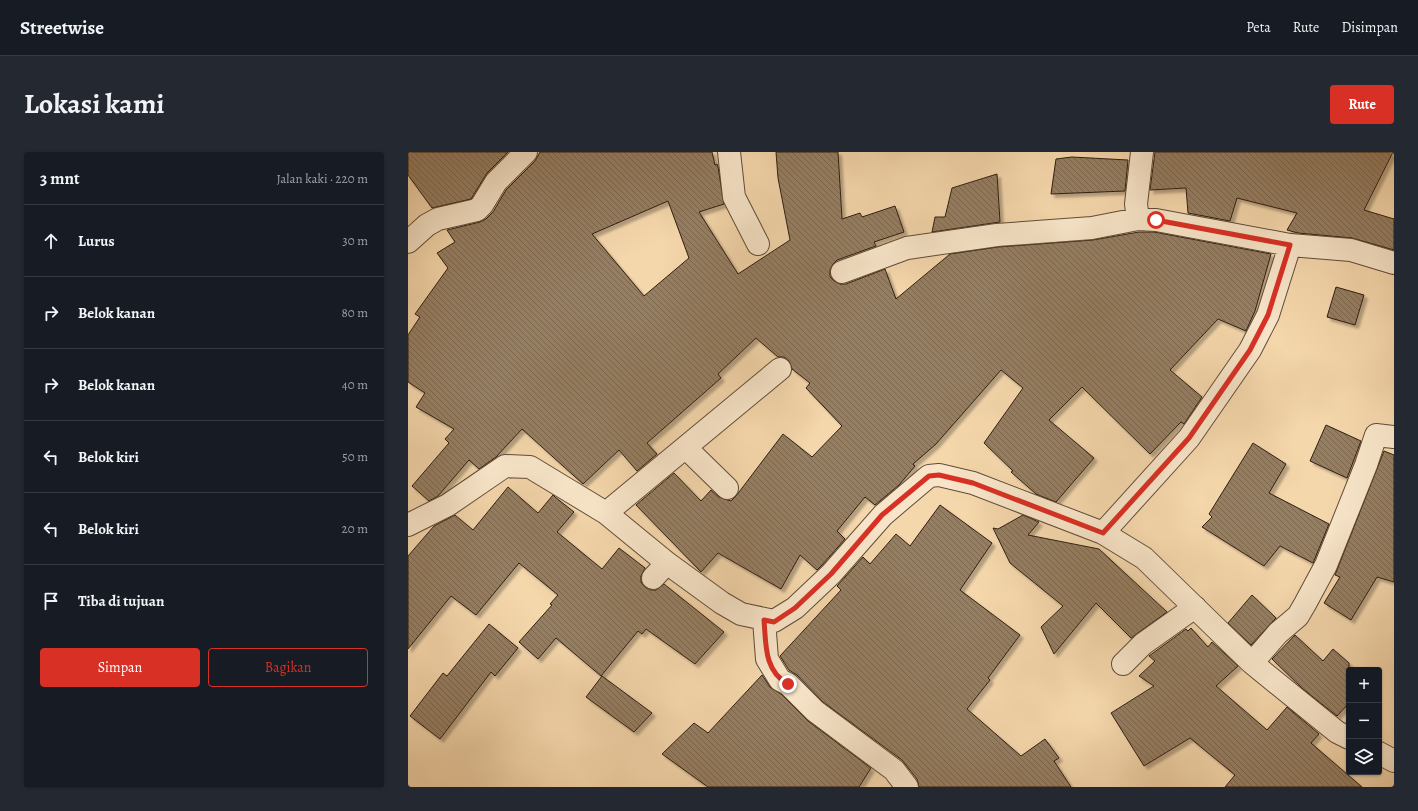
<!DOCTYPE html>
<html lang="id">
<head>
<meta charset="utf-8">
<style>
	:root { --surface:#171b24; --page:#242831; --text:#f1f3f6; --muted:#9ea1a6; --line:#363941; --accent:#d93025 }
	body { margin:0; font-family:Alegreya,serif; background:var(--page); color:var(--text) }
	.controls { position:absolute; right:12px; bottom:12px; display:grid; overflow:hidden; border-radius:4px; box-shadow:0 1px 3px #0004 }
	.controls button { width:36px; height:36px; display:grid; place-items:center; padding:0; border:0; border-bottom:1px solid var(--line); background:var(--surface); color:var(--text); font:20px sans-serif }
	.stop { position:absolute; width:12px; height:12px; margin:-9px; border:3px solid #d93025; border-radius:50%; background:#fff }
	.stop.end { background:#d93025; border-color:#fff; box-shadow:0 1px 4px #0008 }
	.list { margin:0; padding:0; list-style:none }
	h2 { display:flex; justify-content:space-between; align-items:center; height:52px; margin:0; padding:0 16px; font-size:17px }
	h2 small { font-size:13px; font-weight:400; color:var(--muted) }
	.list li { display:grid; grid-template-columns:26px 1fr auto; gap:12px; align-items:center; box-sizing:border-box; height:72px; padding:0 16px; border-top:1px solid var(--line) }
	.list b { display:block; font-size:15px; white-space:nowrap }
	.list em { font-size:13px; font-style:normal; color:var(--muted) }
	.actions { display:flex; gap:8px; padding:12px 16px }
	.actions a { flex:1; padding:9px 0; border:1px solid var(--accent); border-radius:4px; text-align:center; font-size:14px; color:var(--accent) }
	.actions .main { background:var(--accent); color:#fff }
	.icon { flex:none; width:22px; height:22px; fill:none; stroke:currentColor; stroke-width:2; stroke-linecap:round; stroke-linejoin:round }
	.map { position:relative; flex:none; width:986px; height:635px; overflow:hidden; border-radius:4px }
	header { display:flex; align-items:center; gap:24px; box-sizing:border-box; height:56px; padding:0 20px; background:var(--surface); border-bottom:1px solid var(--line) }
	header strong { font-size:19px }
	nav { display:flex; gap:22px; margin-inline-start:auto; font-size:14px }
	.intro { display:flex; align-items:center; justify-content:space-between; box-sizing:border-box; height:96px; padding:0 24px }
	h1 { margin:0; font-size:28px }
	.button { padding:10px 18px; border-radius:4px; background:var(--accent); color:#fff; font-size:14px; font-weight:700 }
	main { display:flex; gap:24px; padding:0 24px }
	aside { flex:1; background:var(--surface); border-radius:4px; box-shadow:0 1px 3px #0004 }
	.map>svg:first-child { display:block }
	.building { fill:url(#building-back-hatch); stroke:#301e11; fill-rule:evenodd; filter:url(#shadow) }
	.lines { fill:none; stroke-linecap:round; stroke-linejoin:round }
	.minor-casing { stroke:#614c38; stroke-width:24 }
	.minor { stroke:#f8e5c9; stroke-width:22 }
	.route { stroke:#d93025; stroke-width:5 }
</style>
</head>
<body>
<header>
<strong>Streetwise</strong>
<nav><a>Peta</a><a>Rute</a><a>Disimpan</a></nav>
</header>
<div class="intro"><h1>Lokasi kami</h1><a class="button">Rute</a></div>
<main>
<aside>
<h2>3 mnt<small>Jalan kaki · 220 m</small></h2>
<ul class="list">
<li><svg class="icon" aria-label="ahead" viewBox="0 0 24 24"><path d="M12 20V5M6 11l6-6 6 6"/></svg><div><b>Lurus</b></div><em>30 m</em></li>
<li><svg class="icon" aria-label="right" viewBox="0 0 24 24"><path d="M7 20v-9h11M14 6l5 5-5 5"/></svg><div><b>Belok kanan</b></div><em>80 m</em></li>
<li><svg class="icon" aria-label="right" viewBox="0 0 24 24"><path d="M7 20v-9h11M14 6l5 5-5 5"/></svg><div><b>Belok kanan</b></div><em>40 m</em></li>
<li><svg class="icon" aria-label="left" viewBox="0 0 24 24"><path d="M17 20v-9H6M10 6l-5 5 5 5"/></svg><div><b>Belok kiri</b></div><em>50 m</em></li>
<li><svg class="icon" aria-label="left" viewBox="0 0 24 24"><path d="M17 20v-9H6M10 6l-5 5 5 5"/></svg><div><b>Belok kiri</b></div><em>20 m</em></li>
<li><svg class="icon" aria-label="arrive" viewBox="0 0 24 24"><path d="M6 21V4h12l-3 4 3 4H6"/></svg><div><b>Tiba di tujuan</b></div></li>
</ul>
<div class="actions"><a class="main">Simpan</a><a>Bagikan</a></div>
</aside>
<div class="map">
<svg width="986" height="635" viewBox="0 0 986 635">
	<defs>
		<pattern id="building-back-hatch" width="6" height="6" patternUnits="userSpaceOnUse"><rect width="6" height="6" fill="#967e62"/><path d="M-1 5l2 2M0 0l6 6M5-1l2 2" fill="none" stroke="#7b674f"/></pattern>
		<filter id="shadow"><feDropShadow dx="3.5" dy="3.5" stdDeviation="1" flood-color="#0004"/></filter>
	</defs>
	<rect width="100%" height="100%" fill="#f5d7ac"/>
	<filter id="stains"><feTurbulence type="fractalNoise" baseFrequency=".005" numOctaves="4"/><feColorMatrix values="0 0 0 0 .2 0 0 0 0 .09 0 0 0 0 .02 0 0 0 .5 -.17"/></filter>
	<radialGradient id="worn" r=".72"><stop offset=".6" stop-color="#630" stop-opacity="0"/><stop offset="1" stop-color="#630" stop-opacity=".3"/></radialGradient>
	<path class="building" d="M 0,0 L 100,0 L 79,21 L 63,47 L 24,56 L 0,23 Z
		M 132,0 L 304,0 L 307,13 L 309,12 L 310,15 L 316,52 L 291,60 L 330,122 L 382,88 L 370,26 L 368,0 L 430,0 L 434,67 L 452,61 L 454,65 L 487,54 L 496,80 L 466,90 L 468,94 L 429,108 L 425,112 L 422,118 L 422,125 L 426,129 L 432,132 L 438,132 L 477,117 L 488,147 L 542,102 L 590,95 L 685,88 L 731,80 L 746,80 L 863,102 L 847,159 L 838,179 L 810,167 L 762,218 L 794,245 L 776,272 L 773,270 L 742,302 L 674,235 L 641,268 L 686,306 L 648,350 L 628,342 L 603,320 L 605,319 L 576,291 L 615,236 L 593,218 L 528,292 L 505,312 L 507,314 L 491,333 L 467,353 L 457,345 L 429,379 L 437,387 L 414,413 L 409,418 L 392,403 L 373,437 L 310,401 L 293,420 L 228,353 L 266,321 L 293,349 L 303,338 L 311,345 L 323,349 L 328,344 L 375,282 L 404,305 L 434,274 L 398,236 L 402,231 L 384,217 L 381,209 L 376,205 L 370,205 L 348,186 L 310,222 L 313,226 L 239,291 L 249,302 L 229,319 L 211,298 L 175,332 L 114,277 L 88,305 L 71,317 L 61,308 L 30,344 L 21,349 L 4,334 L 41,291 L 37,287 L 46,277 L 8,255 L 17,241 L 0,230 L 0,183 L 12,165 L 7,162 L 40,116 L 29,101 L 47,90 L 39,78 L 72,70 L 78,67 L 85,60 L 98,38 L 127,9 ZM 260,49 L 281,106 L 236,144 L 184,82 Z
		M 747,0 L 985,0 L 956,58 L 986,67 L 986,98 L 944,86 L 890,81 L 879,78 L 889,61 L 829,46 L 822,69 L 780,61 L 778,36 L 742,38 Z
		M 664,5 L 720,8 L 717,39 L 643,42 L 648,7 Z
		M 589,22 L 592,70 L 524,80 L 527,65 L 537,65 L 544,36 Z
		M 928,135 L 956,143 L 947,173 L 919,165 Z
		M 918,273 L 953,289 L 939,326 L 902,309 Z
		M 845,291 L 878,312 L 861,341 L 921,372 L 905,411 L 872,394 L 856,414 L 794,375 L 804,365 L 801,362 Z
		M 976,299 L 986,303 L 986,430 L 969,425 L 943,468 L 916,451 L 932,425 L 927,423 Z
		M 100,335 L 130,361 L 145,343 L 147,345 L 166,360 L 149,380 L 194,417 L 211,396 L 237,416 L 233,424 L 233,430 L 237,435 L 243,438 L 248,438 L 256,432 L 316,480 L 287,512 L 238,477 L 234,482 L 230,479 L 193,524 L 148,486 L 130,507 L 111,490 L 144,453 L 142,452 L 150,443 L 111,411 L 68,463 L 43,444 L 0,497 L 0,404 L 26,374 L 47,363 L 65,378 Z
		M 532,353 L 584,391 L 552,438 L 612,483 L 580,526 L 582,528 L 559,557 L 613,604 L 637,587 L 651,606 L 646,609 L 663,635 L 511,635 L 509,627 L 494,608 L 415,550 L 389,523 L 381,518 L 372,504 L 433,438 L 429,434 L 455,405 L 462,412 L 488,382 L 502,394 Z
		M 615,363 L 631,370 L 620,383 L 691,397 L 759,460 L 723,486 L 688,451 L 646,502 L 633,475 L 655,454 L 602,411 L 585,376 L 590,377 Z
		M 844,443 L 868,466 L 843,493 L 820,471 Z
		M 81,472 L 110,496 L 87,524 L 83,520 L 32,587 L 2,564 L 35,521 L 39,524 Z
		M 783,476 L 800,495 L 804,490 L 830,514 L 808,534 L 859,578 L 879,555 L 911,582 L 903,591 L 954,635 L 817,635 L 827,623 L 782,586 L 736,614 L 703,561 L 746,534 L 731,524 L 747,509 L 741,504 L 778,477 L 780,479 Z
		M 887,483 L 915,509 L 925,497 L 941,511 L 941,551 L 929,564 L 895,537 L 864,507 Z
		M 354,523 L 362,535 L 373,542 L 400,569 L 463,616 L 451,635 L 300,635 L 254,602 L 286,571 L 300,581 Z
		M 194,524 L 244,561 L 226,580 L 178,545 Z"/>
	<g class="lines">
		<g class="minor-casing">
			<path id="minor" d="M 321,0 L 326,45 L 350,92
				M 734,0 L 728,52 L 730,67 L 748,68 L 882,93 L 943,98 L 986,111
				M 0,90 L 19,73 L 30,67 L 69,58 L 74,53 L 88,30 L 118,0
				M 434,120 L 499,96 L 589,83 L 684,76 L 730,67
				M 278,296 L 319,336
				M 198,361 L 372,217
				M 0,373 L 40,353 L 97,314 L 122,315 L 198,361 L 259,411 L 314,451 L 333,462 L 366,469 L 387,456 L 423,422 L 475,363 L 521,324 L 531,323 L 565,331 L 695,381 L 736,406 L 844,511 L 929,580 L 941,586
				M 695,381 L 781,286 L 842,198 L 860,163 L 882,93
				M 245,426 L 259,411
				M 356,468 L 359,507 L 372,528 L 380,532 L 407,559 L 486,618 L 499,635
				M 844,511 L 870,481 L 890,464 L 897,452 L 918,413 L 958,313 L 968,283 L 986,285
				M 715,512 L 735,492 L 787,455
				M 971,601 L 986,609"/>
		</g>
		<use href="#minor" class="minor"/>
	</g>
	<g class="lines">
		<path class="route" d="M 380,532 C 356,519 358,492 356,468 L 366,470 L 387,456 L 423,422 L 474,363 L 521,324 L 531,323 L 565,331 L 695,381 L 781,286 L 842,198 L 860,163 L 882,93 L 748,68"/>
	</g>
	<rect width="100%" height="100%" filter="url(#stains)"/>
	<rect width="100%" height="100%" fill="url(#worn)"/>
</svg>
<div class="controls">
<button>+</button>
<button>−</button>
<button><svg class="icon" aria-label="layers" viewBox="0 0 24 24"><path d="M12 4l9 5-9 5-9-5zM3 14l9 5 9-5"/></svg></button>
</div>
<div class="stop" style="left:748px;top:68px"></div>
<div class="stop end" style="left:380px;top:532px"></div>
</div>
</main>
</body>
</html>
